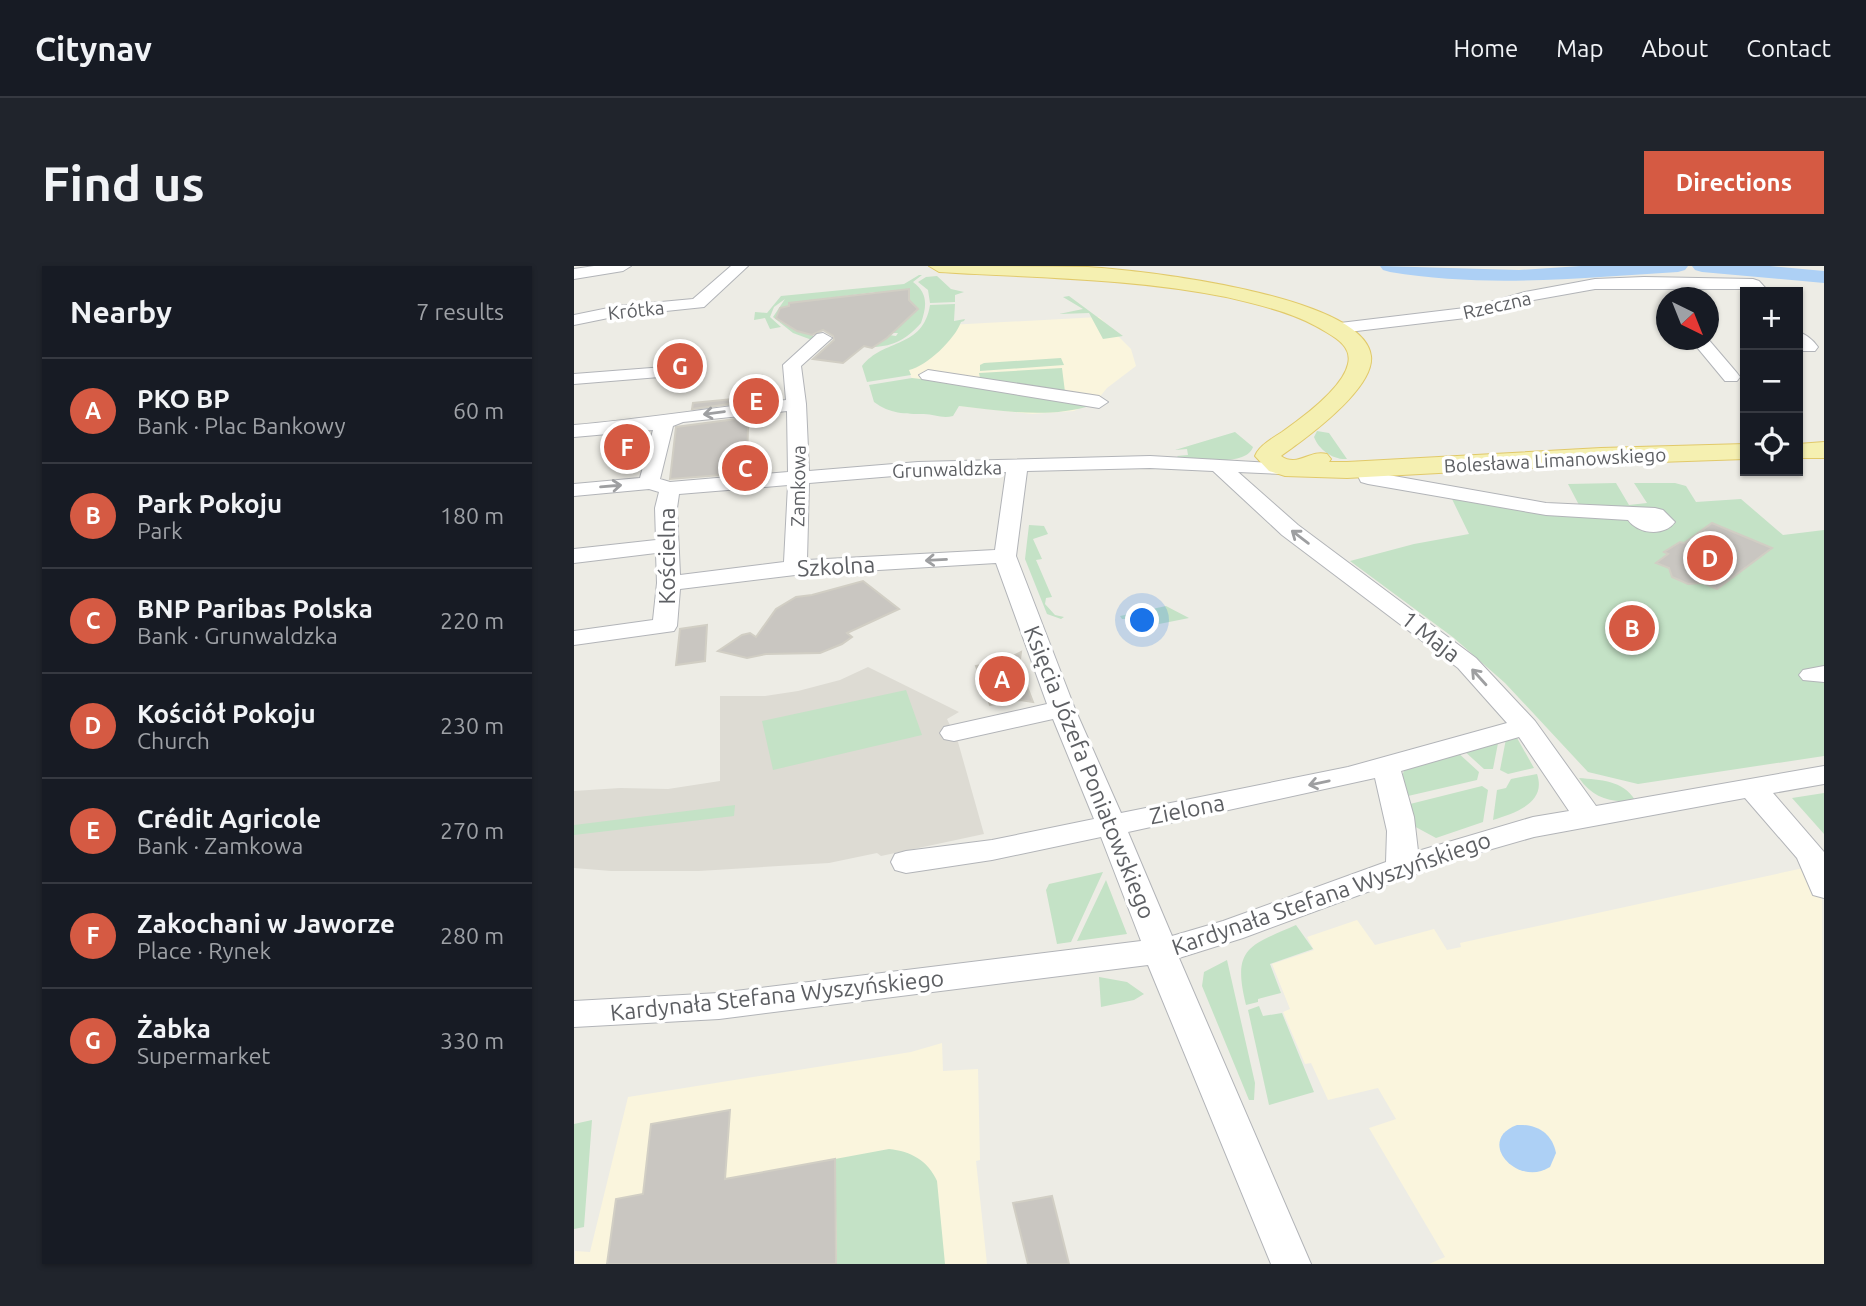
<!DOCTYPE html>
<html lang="en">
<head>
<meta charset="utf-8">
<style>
	:root { --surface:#171b24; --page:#20242c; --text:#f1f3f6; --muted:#9ea1a6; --line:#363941; --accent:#d55a43 }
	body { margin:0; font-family:Ubuntu,sans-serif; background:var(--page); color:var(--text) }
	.controls { position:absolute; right:21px; top:21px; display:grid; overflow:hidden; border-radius:0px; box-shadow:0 2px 5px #0004 }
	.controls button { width:63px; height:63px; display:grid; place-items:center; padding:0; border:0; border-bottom:2px solid var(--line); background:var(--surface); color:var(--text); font:35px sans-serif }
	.compass { position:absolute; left:1082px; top:21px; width:63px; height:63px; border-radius:50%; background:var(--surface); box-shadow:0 2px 5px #0004; rotate:137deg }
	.you { position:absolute; left:569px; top:355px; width:24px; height:24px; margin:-18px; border:5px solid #fff; border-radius:50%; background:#1a73e8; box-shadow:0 0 0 10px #1a73e833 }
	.badge { display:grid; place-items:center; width:46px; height:46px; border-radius:50%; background:var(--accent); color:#fff; font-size:23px; font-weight:700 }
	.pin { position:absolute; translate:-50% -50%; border:4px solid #fff; box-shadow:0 2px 7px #0006 }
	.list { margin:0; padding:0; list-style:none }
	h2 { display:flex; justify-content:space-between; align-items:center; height:91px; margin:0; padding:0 28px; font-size:30px }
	h2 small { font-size:23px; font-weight:400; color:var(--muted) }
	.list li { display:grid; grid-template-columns:46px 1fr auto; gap:21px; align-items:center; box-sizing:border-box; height:105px; padding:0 28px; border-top:2px solid var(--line) }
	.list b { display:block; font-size:26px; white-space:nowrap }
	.list p { margin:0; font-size:23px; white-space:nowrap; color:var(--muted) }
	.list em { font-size:23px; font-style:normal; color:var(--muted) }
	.icon { flex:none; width:38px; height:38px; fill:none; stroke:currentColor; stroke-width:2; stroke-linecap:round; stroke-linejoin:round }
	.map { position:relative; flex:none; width:1250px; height:998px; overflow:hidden; border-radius:0px }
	header { display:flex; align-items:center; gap:42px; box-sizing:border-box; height:98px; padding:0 35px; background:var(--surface); border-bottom:2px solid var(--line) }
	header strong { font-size:33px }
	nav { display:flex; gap:38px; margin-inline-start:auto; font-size:24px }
	.intro { display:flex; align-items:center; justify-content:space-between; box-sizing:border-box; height:168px; padding:0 42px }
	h1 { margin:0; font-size:49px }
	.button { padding:18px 32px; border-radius:0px; background:var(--accent); color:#fff; font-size:24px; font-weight:700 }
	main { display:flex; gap:42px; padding:0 42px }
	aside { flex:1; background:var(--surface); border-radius:0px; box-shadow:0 2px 5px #0004 }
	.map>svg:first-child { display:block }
	.commercial { fill:#faf5dd }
	.education { fill:#dddbd3 }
	.green { fill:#c4e2c6 }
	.water { fill:#add0f5 }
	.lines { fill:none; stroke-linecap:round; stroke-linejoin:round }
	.river { fill:#add0f5; fill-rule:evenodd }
	.building { fill:#c9c6c1; stroke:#d1cec4; stroke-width:2 }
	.minor-casing { stroke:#b2b4b8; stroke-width:2 }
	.major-casing { stroke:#e1c96a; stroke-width:2 }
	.minor { fill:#fff; fill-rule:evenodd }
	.major { fill:#f5f0b1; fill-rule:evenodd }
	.oneway { stroke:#9e9fa1 }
	.labels { text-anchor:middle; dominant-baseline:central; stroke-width:7; stroke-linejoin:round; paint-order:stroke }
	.far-street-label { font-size:19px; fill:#5d5f63; stroke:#fff }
	.street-label { font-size:23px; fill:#5d5f63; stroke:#fff }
</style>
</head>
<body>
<header>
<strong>Citynav</strong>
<nav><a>Home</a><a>Map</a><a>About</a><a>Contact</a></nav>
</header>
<div class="intro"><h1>Find us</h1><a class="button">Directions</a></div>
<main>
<aside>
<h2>Nearby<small>7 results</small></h2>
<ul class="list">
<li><span class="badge">A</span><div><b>PKO BP</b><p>Bank · Plac Bankowy</p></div><em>60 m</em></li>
<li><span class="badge">B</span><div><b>Park Pokoju</b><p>Park</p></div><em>180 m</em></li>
<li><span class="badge">C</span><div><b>BNP Paribas Polska</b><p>Bank · Grunwaldzka</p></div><em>220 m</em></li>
<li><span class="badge">D</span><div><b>Kościół Pokoju</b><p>Church</p></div><em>230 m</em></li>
<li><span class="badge">E</span><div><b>Crédit Agricole</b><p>Bank · Zamkowa</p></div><em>270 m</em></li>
<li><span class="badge">F</span><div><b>Zakochani w Jaworze</b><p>Place · Rynek</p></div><em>280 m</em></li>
<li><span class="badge">G</span><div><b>Żabka</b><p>Supermarket</p></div><em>330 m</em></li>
</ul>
</aside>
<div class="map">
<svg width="1250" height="998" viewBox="0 0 1250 998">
	<rect width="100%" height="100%" fill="#edece5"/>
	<path class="commercial" d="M 525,51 L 557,83 L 562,100 L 533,122 L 524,133 L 500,145 L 458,148 L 385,140 L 339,115 L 334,104 L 374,59 Z
		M 1248,598 L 1250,998 L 855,998 L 871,991 L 795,862 L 822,853 L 804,822 L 754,834 L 737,797 L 731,798 L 709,746 L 716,743 L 698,698 L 740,684 L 733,671 L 783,654 L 801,679 L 860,663 L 873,684 L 887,681 L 886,677 Z
		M 368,777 L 369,805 L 404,803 L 406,894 L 402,895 L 413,998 L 1,998 L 1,985 L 16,986 L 54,831 L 337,786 Z"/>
	<path class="education" d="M 294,401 L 385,446 L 373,453 L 384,476 L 410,568 L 307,590 L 303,587 L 255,597 L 125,605 L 37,605 L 0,602 L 0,525 L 46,522 L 94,523 L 146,515 L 146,430 L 191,430 L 224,425 L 266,414 Z"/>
	<path class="green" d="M 345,9 L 348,9 L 339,16 C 354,27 353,40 347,57 C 318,91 288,81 250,74 L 298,82 L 315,69 L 322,70 L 324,67 L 318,67 L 324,58 L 330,56 L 325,38 L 337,36 L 329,27 L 302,26 L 215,37 L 215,40 L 206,42 L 204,52 L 217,52 L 205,55 L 223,65 L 243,71 L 238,74 L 219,67 L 199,51 L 211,33 L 200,41 L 196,51 L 207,61 L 196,63 L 191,52 L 180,54 L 181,46 L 193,47 L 207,30 L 330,18 Z
		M 363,10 L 377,23 L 390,26 L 381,29 L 381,36 L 356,37 L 354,24 L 344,16 L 352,11 Z
		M 495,30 L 549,70 L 529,73 L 515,47 L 485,48 L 509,43 L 489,31 Z
		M 381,38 L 380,55 L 391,53 L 390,55 L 387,56 C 381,73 353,100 335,104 L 337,109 L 293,116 L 288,100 C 310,72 349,83 356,39 Z
		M 487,92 L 490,99 L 406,105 L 406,99 L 410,97 Z
		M 488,102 L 491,126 L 406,112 L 405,107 Z
		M 338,112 L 364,115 L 519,139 C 475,153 430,145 385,140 L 379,150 C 368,153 360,148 350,148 C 331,148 316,148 300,136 L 295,119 Z
		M 743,165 L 755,167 L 773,193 C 759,194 745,184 740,171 Z
		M 661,166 L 679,181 C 672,201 623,193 605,192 L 603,190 L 614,189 L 613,183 L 601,184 Z
		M 1042,217 L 1055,239 L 1073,237 L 1060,217 L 1101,217 L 1112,220 L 1122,236 L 1167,233 L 1209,269 L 1250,264 L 1250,490 L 1064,518 L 1014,506 L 931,417 L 880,372 L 776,295 L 840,278 L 895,268 L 878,233 L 961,239 L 1005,239 L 994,218 Z
		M 455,259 L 470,260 L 474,268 L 459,273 L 468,293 L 462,294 L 478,331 L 472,332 L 471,338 L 481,349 L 490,351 L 487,353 L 473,348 L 451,293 Z
		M 592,340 L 615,352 L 570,361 L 567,358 L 556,360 L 559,357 L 555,353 L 548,353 L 546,350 Z
		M 332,424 L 348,469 L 199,504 L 188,455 Z
		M 939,471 L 943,472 L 960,502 L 934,508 L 926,504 L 932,473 Z
		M 925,472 L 919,503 L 910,503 L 888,483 Z
		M 882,485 L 905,506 L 903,514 L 834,530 L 828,511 L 831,501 Z
		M 963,508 C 973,537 941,547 919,554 L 923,524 L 932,522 L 937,513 Z
		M 1005,512 C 1026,514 1049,514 1061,534 C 1038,538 1019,532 1005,512 Z
		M 908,520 L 914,524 L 909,556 L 862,572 L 838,559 L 832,539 Z
		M 1250,527 L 1250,568 L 1218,532 Z
		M 161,539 L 160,550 L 0,569 L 0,559 Z
		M 529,606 L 497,676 L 483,678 L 472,624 L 475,618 Z
		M 532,614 L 553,668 L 503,675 Z
		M 722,659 L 739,683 L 696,698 L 707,727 L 684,733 L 684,736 L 672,739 C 658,682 674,680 722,659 Z
		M 653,694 L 681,817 L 680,834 L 675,834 L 628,720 L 630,706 Z
		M 525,711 L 553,716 L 570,728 L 560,734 L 527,741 Z
		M 685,740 L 689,750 L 708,747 L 740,826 L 695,839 L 674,744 Z
		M 18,854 L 10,961 L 0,963 L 0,858 Z
		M 315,883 C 337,885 354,895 363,915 L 371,998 L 263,998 L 261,893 Z"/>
	<path class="water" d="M 943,859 C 963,858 978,867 982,887 L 976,901 C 943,922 901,874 943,859 Z"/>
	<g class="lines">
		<path class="river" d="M 806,0 L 945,4 L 1007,0 L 1114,0 L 1111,4 L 1104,6 C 1007,12 912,22 816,6 L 809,4 Z
			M 1118,0 L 1196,0 L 1250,5 L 1250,17 L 1128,6 L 1121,4 Z"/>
	</g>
	<path class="building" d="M 335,23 L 335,34 L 344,43 L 313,72 L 298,82 L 290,80 L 269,97 L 239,93 L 260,74 L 259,70 L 249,64 L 238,69 L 223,65 L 202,52 L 206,42 L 215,40 L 215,37 Z
		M 179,131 L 179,135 L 118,143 L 119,137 Z
		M 177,151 L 174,162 L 173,194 L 188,193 L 187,206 L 96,213 L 102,161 Z
		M 1138,257 L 1198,282 L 1143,323 L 1129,317 L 1114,318 L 1098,311 L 1095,302 L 1082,297 L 1094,288 L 1090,286 L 1106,276 L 1110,277 Z
		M 289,315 L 325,343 L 273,367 L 278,371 L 268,378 L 246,387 L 192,388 L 173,392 L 144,385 L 168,369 L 176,367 L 182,371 L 202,343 L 222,331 L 238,329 Z
		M 133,359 L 131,395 L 102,399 L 106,363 Z
		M 447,386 L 445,400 L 459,436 L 446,434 L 416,439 L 402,400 L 431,394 Z
		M 156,844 L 151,913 L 261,893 L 262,998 L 33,998 L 42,933 L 69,928 L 77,858 Z
		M 478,930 L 495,998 L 454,998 L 439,937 Z"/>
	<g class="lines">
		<g class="minor-casing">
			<path id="minor" d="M 20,0 L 57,0 L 49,5 L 0,13 L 0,3 Z
				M 157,0 L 174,0 L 130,41 L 44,50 L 0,59 L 0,49 L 44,40 L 119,33 Z
				M 1070,11 L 1179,13 L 1185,15 L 1195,26 L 1178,26 L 1175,23 L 1021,23 L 954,35 L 900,51 L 766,67 L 758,62 L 766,57 L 899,41 L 951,26 L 1021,13 Z
				M 1224,66 C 1232,68 1239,74 1244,81 L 1241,85 L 1229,85 L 1224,80 Z
				M 249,67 L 258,72 L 227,100 L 232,138 L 235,205 L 344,196 L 576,190 L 717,198 L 720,202 L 717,206 L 710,208 L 664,206 L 724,259 L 902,392 L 961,455 L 1022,540 L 1250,500 L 1250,518 L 1199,527 L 1250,586 L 1250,632 L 1239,629 L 1223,592 L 1171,532 L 960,571 L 883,593 L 669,672 L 605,692 L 737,998 L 697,998 L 574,699 L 145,753 L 0,761 L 0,735 L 145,727 L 567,675 L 527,571 L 418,594 L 332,607 L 321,604 L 317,596 L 321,588 L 332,585 L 418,574 L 520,553 L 479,453 L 380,475 L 370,473 L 366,467 L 370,461 L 473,438 L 422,297 L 221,309 L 106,323 L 103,360 L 100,365 L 0,379 L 0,365 L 79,354 L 83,317 L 82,287 L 0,297 L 0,283 L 82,274 L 81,242 L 85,226 L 75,223 L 0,230 L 0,218 L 66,212 L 79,164 L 0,171 L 0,159 C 71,153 141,141 212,134 L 209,99 L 243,68 ZM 213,145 L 214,206 L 96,216 L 86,213 L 99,160 L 109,156 ZM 576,202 L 639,205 L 708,269 L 884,402 L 933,457 L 774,501 L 547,547 L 501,443 L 442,290 L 453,205 ZM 432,206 L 421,284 L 233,294 L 235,217 L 344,208 ZM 214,219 L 210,296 L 106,309 L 103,242 L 105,228 ZM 945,471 L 995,545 L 959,551 L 844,585 L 840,551 L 827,505 ZM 801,512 L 813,565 L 812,596 L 649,655 L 598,670 L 554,566 Z
				M 1134,73 L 1163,107 L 1166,111 L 1163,115 L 1151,115 L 1117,74 Z
				M 116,99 L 122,100 L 125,104 L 122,108 L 0,118 L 0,108 Z
				M 354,104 L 525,130 L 534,136 L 525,142 L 348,113 L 345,109 Z
				M 791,198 L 798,200 L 803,207 L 972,237 L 1081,242 L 1089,244 L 1101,256 C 1090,271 1064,268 1054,254 L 972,249 L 794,218 L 787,216 L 781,204 L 784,200 Z
				M 1250,400 L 1250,416 L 1229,414 L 1225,409 L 1229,404 Z"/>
		</g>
		<g class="major-casing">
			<path id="major" d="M 355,0 C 408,0 462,0 514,1 C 565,4 790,29 797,90 C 801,123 731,173 707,190 C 724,202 735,183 753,188 L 757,193 L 755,196 L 773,196 L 1027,182 L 1171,178 L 1171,193 L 1027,198 L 773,212 L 711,210 L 695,205 L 681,190 L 683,186 C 689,177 699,172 708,166 C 728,152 769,122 774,98 C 778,82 764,73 752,66 C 722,47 686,39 652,31 C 557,12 461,12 365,6 Z
				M 1250,176 L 1250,192 L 1224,192 L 1224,178 Z"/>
		</g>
		<use href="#minor" class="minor"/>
		<use href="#major" class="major"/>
	</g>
	<defs><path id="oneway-shaft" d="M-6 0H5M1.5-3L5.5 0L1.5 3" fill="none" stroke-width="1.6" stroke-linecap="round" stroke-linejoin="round" transform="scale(1.75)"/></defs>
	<g class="oneway">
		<use href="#oneway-shaft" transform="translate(140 147) rotate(173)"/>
		<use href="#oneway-shaft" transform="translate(37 220) rotate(-5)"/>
		<use href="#oneway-shaft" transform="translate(726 271) rotate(-143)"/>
		<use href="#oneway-shaft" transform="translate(362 294) rotate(177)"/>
		<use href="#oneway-shaft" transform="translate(905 411) rotate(-132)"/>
		<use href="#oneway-shaft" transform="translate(745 517) rotate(168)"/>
	</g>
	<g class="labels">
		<g class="far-street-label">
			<text transform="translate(923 39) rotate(-13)">Rzeczna</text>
			<text transform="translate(62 44) rotate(-6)">Krótka</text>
			<text transform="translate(981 194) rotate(-3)">Bolesława Limanowskiego</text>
			<text transform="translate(373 203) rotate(-2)">Grunwaldzka</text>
			<text transform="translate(224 220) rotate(-89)">Zamkowa</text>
		</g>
		<g class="street-label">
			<text transform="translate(92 290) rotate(-90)">Kościelna</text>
			<text transform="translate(262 300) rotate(-3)">Szkolna</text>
			<text transform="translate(857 370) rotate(38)">1 Maja</text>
			<text transform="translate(516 506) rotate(68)">Księcia Józefa Poniatowskiego</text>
			<text transform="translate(613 543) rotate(-11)">Zielona</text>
			<text transform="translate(757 627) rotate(-19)">Kardynała Stefana Wyszyńskiego</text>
			<text transform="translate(203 729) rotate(-6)">Kardynała Stefana Wyszyńskiego</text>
		</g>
	</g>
</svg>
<div class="controls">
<button>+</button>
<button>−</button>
<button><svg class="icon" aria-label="locate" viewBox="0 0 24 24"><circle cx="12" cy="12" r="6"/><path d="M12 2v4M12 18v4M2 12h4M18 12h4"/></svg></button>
</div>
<svg class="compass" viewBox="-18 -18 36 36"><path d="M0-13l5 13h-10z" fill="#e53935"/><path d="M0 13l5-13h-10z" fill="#9ea1a6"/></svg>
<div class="you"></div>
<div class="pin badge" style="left:428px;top:413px">A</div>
<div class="pin badge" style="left:1058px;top:362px">B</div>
<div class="pin badge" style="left:171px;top:202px">C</div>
<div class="pin badge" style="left:1136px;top:292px">D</div>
<div class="pin badge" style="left:182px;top:135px">E</div>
<div class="pin badge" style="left:53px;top:181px">F</div>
<div class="pin badge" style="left:106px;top:100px">G</div>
</div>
</main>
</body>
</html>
